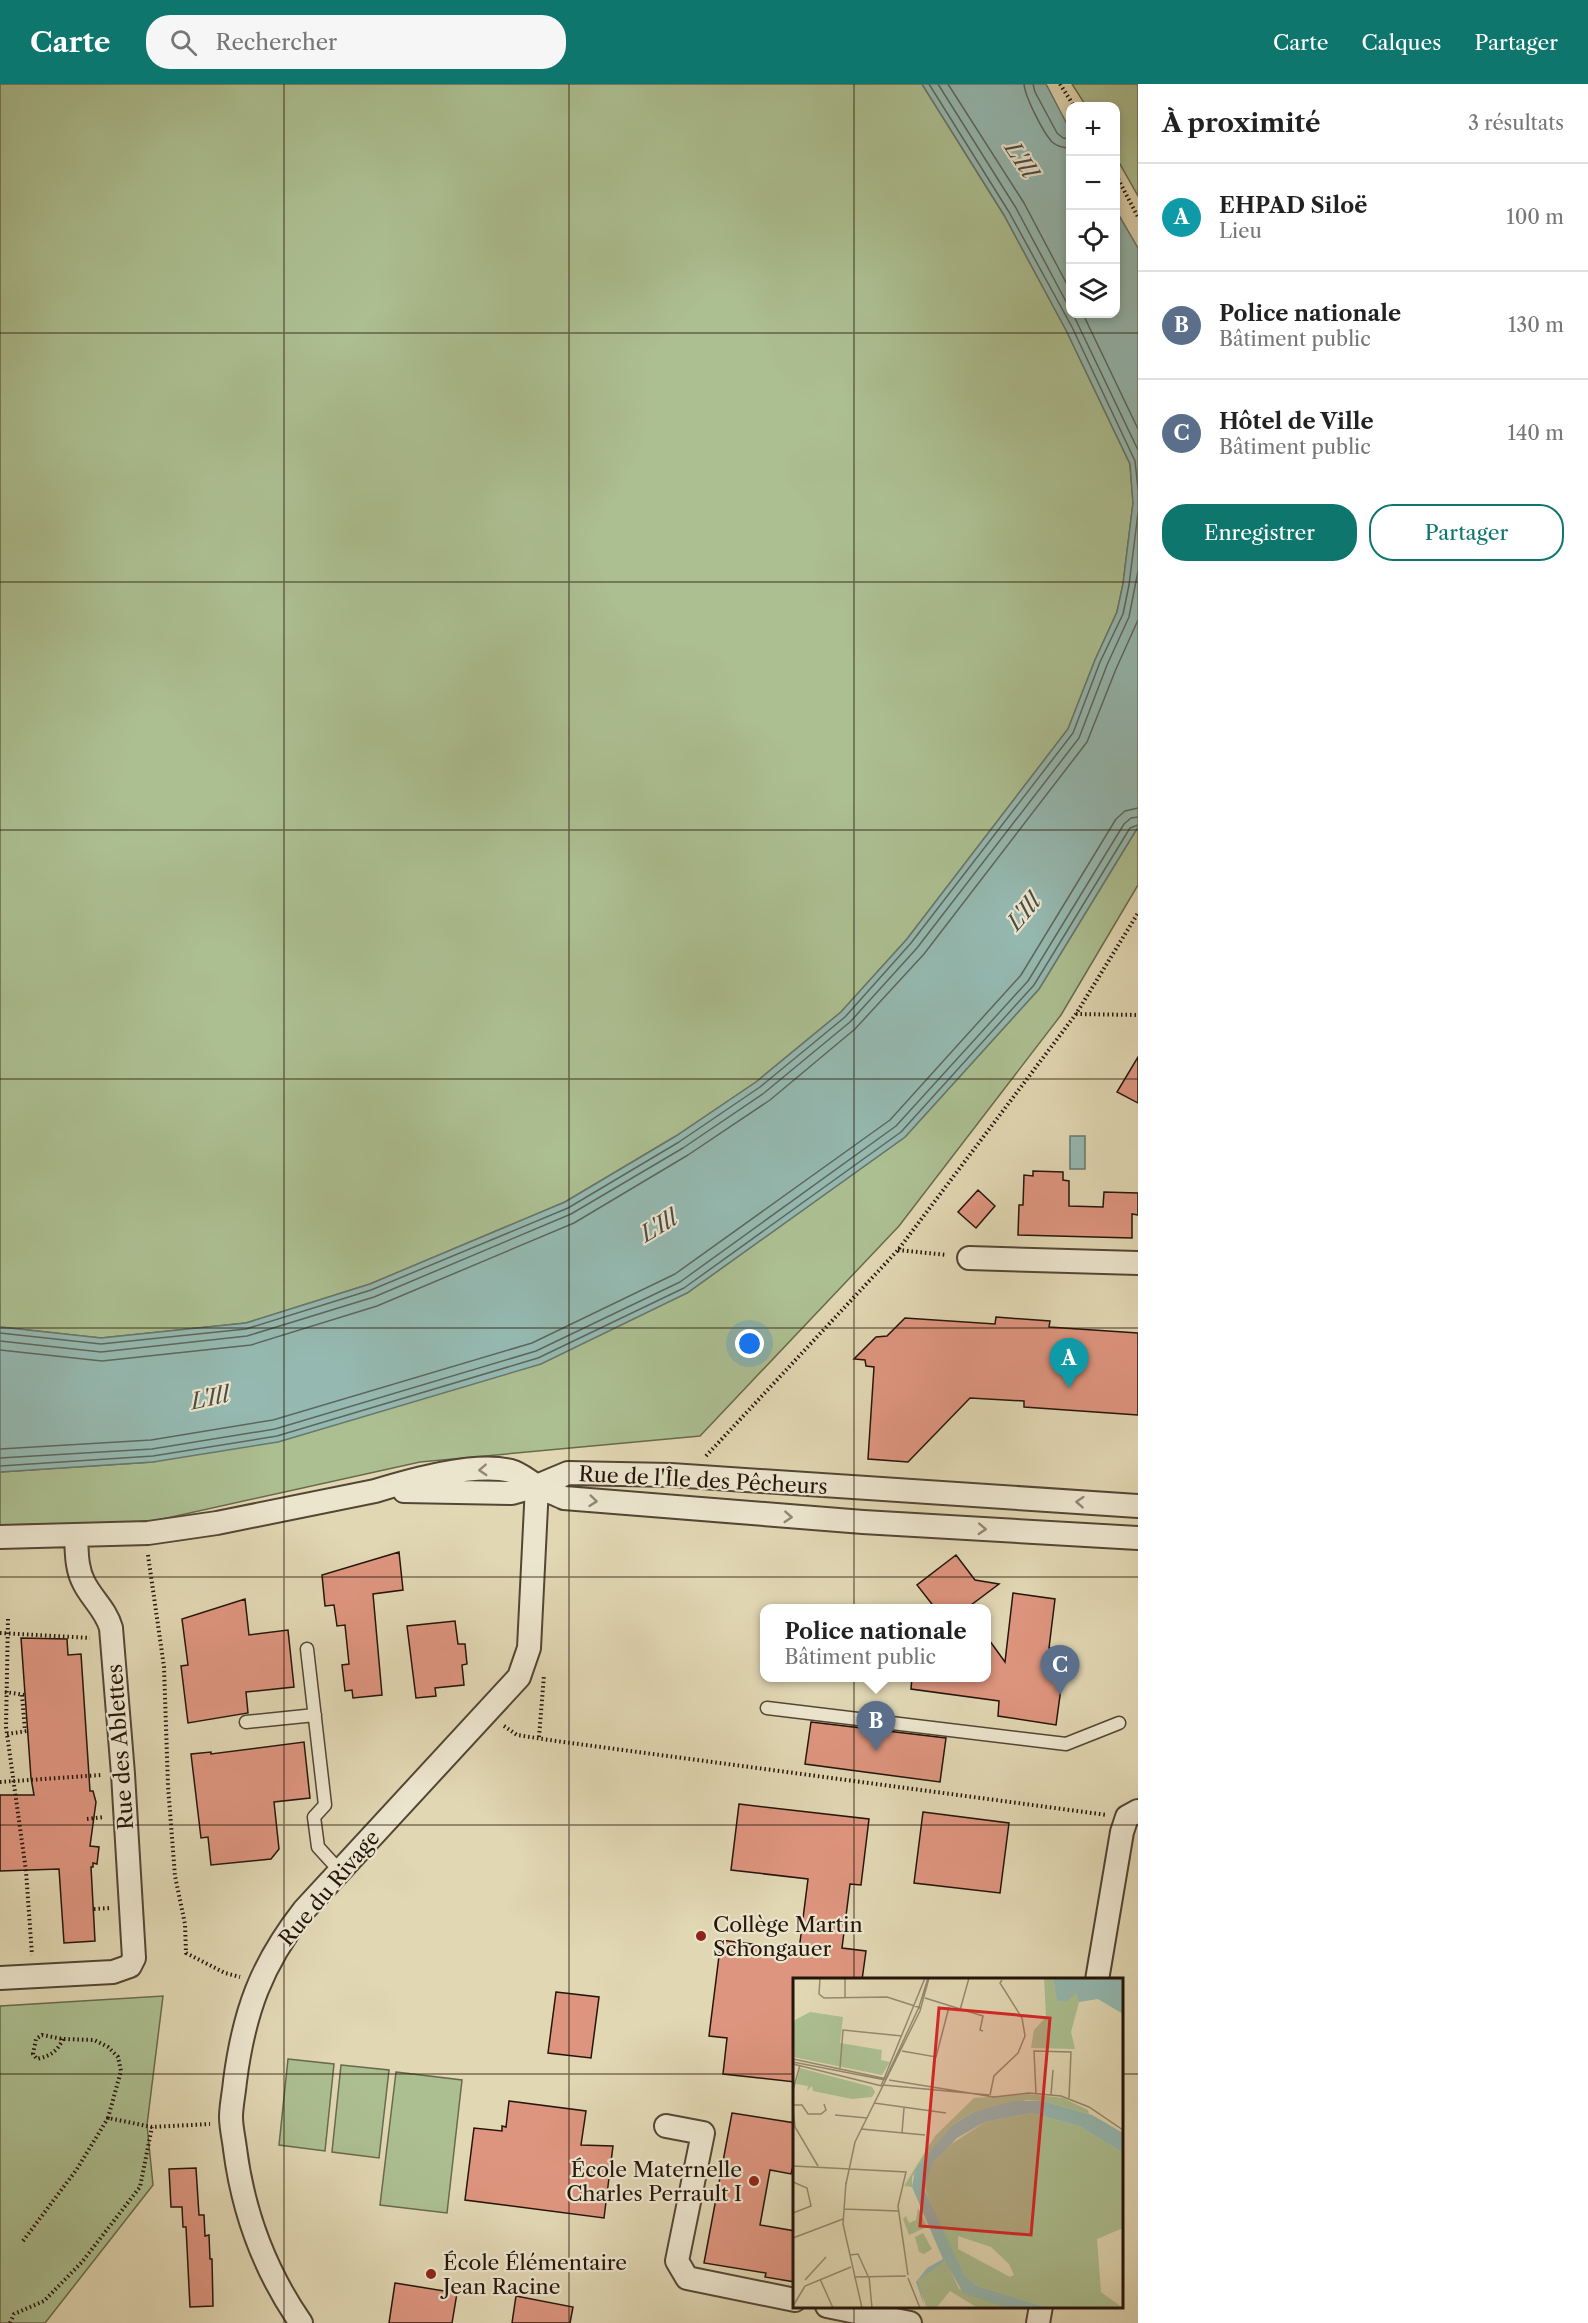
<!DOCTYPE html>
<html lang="fr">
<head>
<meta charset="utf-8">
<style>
	:root { --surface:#fff; --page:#f6f6f6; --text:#222; --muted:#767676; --line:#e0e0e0; --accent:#0f766e }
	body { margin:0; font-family:"Libre Caslon Text",serif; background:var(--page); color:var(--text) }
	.controls { position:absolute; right:18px; top:18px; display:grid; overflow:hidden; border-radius:12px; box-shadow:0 3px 9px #0003 }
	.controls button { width:54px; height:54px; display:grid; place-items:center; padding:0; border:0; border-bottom:2px solid var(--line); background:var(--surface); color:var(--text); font:30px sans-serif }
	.you { position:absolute; left:750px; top:1260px; width:21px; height:21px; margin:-15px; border:4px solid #fff; border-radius:50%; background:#1a73e8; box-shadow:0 0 0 9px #1a73e833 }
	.badge { display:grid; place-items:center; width:39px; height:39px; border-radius:50%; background:var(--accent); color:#fff; font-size:20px; font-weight:700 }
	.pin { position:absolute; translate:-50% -50px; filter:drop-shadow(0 2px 3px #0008) }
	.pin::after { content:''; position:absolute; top:32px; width:21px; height:18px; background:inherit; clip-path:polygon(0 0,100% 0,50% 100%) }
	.popup { position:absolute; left:760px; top:1520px; width:231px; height:78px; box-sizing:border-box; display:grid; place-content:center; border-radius:12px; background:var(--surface); filter:drop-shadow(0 2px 4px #0005); font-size:20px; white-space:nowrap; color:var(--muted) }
	.popup b { font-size:22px; color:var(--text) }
	.popup::after { content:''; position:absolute; left:50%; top:100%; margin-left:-12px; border:12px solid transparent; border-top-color:var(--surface) }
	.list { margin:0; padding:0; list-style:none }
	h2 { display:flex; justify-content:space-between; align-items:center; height:78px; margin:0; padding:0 24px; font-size:26px }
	h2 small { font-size:20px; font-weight:400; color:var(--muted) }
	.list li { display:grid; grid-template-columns:39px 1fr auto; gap:18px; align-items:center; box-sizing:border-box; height:108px; padding:0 24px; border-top:2px solid var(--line) }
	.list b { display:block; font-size:22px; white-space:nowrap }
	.list p { margin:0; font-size:20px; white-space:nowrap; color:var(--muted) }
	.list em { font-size:20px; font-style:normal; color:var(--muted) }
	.actions { display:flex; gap:12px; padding:18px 24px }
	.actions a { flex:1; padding:14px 0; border:2px solid var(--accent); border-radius:24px; text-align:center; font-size:21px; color:var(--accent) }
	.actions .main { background:var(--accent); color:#fff }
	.icon { flex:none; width:33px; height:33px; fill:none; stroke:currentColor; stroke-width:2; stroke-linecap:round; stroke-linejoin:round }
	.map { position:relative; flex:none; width:1138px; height:2239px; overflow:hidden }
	header { display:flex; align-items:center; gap:36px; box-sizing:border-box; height:84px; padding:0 30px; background:var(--accent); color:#fff }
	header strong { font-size:28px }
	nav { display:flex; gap:33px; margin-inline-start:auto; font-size:21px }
	.search { width:420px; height:54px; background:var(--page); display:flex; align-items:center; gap:15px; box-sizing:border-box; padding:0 21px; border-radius:24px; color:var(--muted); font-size:22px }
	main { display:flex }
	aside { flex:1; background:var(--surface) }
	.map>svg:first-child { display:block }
	.green { fill:#acbf91; stroke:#686a4e; stroke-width:1.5 }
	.water { fill:#95b9b1; stroke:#68776e; stroke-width:1.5 }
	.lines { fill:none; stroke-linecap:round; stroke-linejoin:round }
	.shore { stroke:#5c675e; stroke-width:1.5 }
	.building { fill:#de957f; stroke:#24150a; stroke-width:1.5 }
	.lane-casing { stroke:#534634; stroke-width:15 }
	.street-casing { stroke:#534634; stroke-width:26 }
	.path { stroke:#24150a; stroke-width:4; stroke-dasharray:1.5 3; stroke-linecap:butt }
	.lane { stroke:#ece5ce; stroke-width:12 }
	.street { stroke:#ece5ce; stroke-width:22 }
	.oneway { stroke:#928776 }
	.grid { fill:none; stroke:#24150a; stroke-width:1.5; stroke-opacity:0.55 }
	.poi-dot { fill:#8f2418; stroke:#ece5ce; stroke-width:2 }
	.labels { text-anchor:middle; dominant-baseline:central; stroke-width:4.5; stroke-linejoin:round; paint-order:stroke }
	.street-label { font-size:21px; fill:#24150a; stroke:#ece5ce }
	.poi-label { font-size:21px; fill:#24150a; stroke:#ece5ce; text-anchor:start }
	.water-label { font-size:22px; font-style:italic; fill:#4c4e44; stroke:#ece5ce }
	.inset-road { fill:none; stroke:#95896f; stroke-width:1.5 }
	.view { fill:#d62828; fill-opacity:0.15; stroke:#d62828; stroke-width:3 }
	.inset-edge { fill:none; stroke:#24150a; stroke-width:3 }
</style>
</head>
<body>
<header>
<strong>Carte</strong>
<div class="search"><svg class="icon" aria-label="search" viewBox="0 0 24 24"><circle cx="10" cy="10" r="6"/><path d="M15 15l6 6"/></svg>Rechercher</div>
<nav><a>Carte</a><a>Calques</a><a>Partager</a></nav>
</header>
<main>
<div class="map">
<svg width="1138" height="2239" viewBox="0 0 1138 2239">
	<rect width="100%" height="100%" fill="#e1d7b3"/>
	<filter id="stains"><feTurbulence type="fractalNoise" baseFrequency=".00333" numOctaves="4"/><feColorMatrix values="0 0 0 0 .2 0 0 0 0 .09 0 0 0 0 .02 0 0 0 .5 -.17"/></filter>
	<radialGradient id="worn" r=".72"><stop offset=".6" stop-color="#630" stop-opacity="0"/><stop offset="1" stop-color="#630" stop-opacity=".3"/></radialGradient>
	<path class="green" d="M 0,0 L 922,0 L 1004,131 L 1066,246 L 1130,380 L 1133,419 L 1123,500 L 1117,528 L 1095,576 L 1068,645 L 907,855 L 841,928 L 756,998 L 676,1052 L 565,1118 L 370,1200 L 246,1239 L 101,1254 L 0,1243 Z
		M 1072,0 L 1138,0 L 1138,112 L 1116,73 L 1116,22 L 1086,22 Z
		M 1138,743 L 1138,801 L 1061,931 L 899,1142 L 700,1352 L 420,1378 L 149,1438 L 0,1441 L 0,1388 L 153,1378 L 687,1209 L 905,1053 L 1039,905 Z
		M 163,1912 L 147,2041 L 153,2101 L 45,2239 L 0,2239 L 0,1922 Z
		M 288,1975 L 334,1980 L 325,2067 L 279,2061 Z
		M 341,1981 L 389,1986 L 379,2074 L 332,2068 Z
		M 396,1988 L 462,1996 L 447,2129 L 380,2121 Z"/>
	<path class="water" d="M 922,0 L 1046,0 L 1070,46 L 1070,230 L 1116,230 L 1116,126 L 1138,164 L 1138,743 L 1039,905 L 905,1053 L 687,1209 L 541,1280 L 278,1358 L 153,1378 L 0,1388 L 0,1243 L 101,1254 L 246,1239 L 370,1200 L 565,1118 L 676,1052 L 756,998 L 841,928 L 907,855 L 1068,645 L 1095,576 L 1117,528 L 1123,500 L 1133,419 L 1130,380 L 1066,246 L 1004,131 Z
		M 1070,1052 L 1085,1052 L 1085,1085 L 1070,1085 Z"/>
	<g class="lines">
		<path class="shore" d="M 929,0 L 1009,128 L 1072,243 L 1135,377 L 1138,405
			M 938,0 L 1016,124 L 1070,225
			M 948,0 L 1024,119 L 1070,206
			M 1024,0 C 1025,13 1043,48 1052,58 C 1058,63 1064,64 1070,64
			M 1033,0 L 1035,8 L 1057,49 L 1063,54 L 1070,55
			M 1073,230 L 1138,366
			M 1083,230 L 1138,345
			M 0,1249 L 101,1260 L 246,1245 L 371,1206 L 568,1124 L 679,1058 L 760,1003 L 845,933 L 911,859 L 1073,649 L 1100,578 L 1123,530 L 1129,501 L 1138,429
			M 0,1257 L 101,1268 L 247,1252 L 374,1213 L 571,1130 L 683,1064 L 764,1009 L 850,938 L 917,864 L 1079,654 L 1107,581 L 1129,533 L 1138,487
			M 0,1266 L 102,1277 L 251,1261 L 377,1222 L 574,1139 L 688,1071 L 770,1016 L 855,945 L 924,870 L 1087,658 L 1116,585 L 1138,536
			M 0,1365 L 151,1356 L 273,1336 L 532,1259 L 675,1190 L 890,1036 L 1021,891 L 1116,735 L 1125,727 L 1138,724
			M 0,1374 L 152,1365 L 275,1345 L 536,1267 L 680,1198 L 896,1042 L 1028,897 L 1124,740 L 1131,734 L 1138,733
			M 0,1382 L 153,1372 L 277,1352 L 538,1274 L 684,1204 L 901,1048 L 1034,901 L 1130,744 L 1138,741"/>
	</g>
	<path class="building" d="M 1138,973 L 1138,1019 L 1117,1008 Z
		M 1033,1087 L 1063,1088 L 1063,1096 L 1069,1097 L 1069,1122 L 1103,1123 L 1104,1108 L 1138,1109 L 1138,1131 L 1132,1130 L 1132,1154 L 1018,1151 L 1019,1121 L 1023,1121 L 1024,1091 L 1033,1092 Z
		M 978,1106 L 995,1122 L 976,1144 L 958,1128 Z
		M 996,1233 L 1050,1237 L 1049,1243 L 1138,1249 L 1138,1331 L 1024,1323 L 1024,1317 L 970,1314 L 908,1378 L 868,1375 L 874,1283 L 866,1282 L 865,1276 L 854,1275 L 876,1253 L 887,1252 L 905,1234 L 995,1240 Z
		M 399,1468 L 403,1506 L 373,1510 L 382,1611 L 353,1614 L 352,1606 L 345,1607 L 342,1581 L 349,1580 L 345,1541 L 337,1542 L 334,1521 L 325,1522 L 322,1491 Z
		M 956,1471 L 975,1496 L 999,1500 L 967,1524 L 935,1524 L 917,1501 Z
		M 1013,1509 L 1055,1515 L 1049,1564 L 1060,1565 L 1058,1581 L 1064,1582 L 1056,1641 L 998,1632 L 999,1617 L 911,1605 L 912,1593 L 987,1593 L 987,1553 L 1005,1578 Z
		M 245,1515 L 249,1551 L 288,1546 L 294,1603 L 246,1608 L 248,1629 L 188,1639 L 181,1582 L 188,1581 L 182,1535 Z
		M 455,1537 L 458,1560 L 465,1560 L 467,1580 L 462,1581 L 464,1601 L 435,1604 L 436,1612 L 416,1614 L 407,1542 Z
		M 21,1554 L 67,1555 L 68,1571 L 81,1570 L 90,1707 L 93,1707 L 96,1718 L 90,1762 L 99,1763 L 97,1780 L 93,1779 L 93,1783 L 91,1783 L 95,1857 L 64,1859 L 59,1785 L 0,1787 L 0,1711 L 34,1711 L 31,1694 Z
		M 811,1638 L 946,1654 L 940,1698 L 805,1680 Z
		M 304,1658 L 310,1714 L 274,1718 L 279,1765 L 271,1775 L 211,1781 L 208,1753 L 201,1754 L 191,1670 L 211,1668 L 211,1670 Z
		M 739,1720 L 869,1735 L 861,1801 L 850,1800 L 842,1864 L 866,1867 L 862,1896 L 795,1896 L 795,1998 L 723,1990 L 727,1954 L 709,1952 L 721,1856 L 799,1866 L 808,1795 L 731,1786 Z
		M 923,1728 L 1009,1739 L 1000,1809 L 914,1799 Z
		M 556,1908 L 599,1913 L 591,1974 L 548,1969 Z
		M 509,2017 L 586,2027 L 581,2061 L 613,2062 L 604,2134 L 465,2116 L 474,2044 L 502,2047 L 502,2042 L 506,2043 Z
		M 732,2029 L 795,2039 L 795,2074 L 791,2090 L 770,2086 L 760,2141 L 795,2147 L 795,2198 L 765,2193 L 766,2189 L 704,2179 Z
		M 196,2084 L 199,2131 L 204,2131 L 205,2152 L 209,2151 L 210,2175 L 212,2175 L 213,2222 L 190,2223 L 186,2143 L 183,2143 L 182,2123 L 171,2123 L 169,2085 Z
		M 395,2199 L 457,2209 L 452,2239 L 389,2239 Z
		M 516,2212 L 573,2223 L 570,2239 L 512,2239 Z"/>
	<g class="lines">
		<g class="lane-casing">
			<path id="lane" d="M 307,1565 L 325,1721 L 314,1733 L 318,1763 L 339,1786
				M 767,1624 L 1066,1660 L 1119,1639
				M 246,1638 L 315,1631"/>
		</g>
		<g class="street-casing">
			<path id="street" d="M 969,1174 L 1138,1179
				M 404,1407 L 512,1409 L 537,1402 L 568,1389 L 671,1391 L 1138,1422
				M 0,1453 L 148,1449 L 217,1439 L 375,1407 C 411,1396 474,1378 511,1387 C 522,1390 529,1398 539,1403 C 547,1407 556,1410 564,1414 L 863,1438 L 1138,1454
				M 0,1894 L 113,1888 L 130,1882 L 134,1874 L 123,1690 L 111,1544 C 106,1526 92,1515 84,1499 C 76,1484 77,1468 76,1452
				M 1097,1896 L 1122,1748 L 1127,1733 L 1138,1727
				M 666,2042 L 703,2049 L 677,2177 L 687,2194 L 795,2216
				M 827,2222 L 910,2239
				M 301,2239 C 265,2187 243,2127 235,2065 C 234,2055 231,2044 231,2033 C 231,2022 234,2009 235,1997 C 244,1928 261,1881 304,1826 L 519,1593 L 529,1564 L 537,1402
				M 1038,2239 L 1041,2222"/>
		</g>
		<path class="path" d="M 1060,0 L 1074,22
			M 1116,91 L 1138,133
			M 1076,930 L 1138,931
			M 898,1166 L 947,1171
			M 706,1372 L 898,1166 L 1076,930 L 1138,829
			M 148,1471 L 164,1583 L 168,1702 L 175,1792 L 185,1840 L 186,1869 L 225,1889 L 240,1893
			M 8,1535 L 6,1643 L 26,1787 L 32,1871
			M 0,1549 L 90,1554
			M 5,1608 L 25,1611
			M 22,1611 L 25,1647
			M 504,1642 L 517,1651 L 556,1657 L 1107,1731
			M 7,1650 L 27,1647
			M 539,1653 L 544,1591
			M 0,1698 L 101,1691
			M 87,1735 L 104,1733
			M 94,1825 L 110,1824
			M 63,1955 C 57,1968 50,1972 37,1975 L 33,1970 L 36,1955 L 42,1951 L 63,1955 L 94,1956 L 108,1963 L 118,1973 L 121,1987 L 108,2034 L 152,2043 L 210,2040
			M 23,2157 L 77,2085 L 108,2034
			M 10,2239 L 14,2230 L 44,2217 L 82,2178 L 140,2103 L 152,2043"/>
		<use href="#lane" class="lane"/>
		<use href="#street" class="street"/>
	</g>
	<defs><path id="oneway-chevron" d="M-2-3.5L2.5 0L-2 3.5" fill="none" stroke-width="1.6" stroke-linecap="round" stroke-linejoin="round" transform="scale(1.5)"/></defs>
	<g class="oneway">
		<use href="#oneway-chevron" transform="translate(483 1386) rotate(177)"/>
		<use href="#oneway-chevron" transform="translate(593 1417) rotate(6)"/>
		<use href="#oneway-chevron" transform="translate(1080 1418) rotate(-176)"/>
		<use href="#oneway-chevron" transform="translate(788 1433) rotate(4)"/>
		<use href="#oneway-chevron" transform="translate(982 1445) rotate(3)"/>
	</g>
	<path class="grid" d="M 284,0 L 284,2239M 569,0 L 569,2239M 854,0 L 854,1896M 0,249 L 1138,249M 0,498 L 1138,498M 0,746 L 1138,746M 0,995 L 1138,995M 0,1244 L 1138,1244M 0,1493 L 1138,1493M 0,1741 L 1138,1741M 0,1990 L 795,1990M 1122,1990 L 1138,1990M 854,2222 L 854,2239"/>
	<g class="poi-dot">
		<circle cx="701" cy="1852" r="6"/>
		<circle cx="754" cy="2097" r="6"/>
		<circle cx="431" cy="2190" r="6"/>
	</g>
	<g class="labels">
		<g class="street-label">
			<text transform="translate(703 1396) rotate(3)">Rue de l'Île des Pêcheurs</text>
			<text transform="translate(120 1663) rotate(-94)">Rue des Ablettes</text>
			<text transform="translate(329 1804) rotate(-50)">Rue du Rivage</text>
		</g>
		<g class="poi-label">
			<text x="713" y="1840">Collège Martin<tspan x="713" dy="24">Schongauer</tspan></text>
			<text x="742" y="2085" text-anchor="end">École Maternelle<tspan x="742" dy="24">Charles Perrault I</tspan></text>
			<text x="443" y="2178">École Élémentaire<tspan x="443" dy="24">Jean Racine</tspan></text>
		</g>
		<g class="water-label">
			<text transform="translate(1021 76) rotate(57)">L'Ill</text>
			<text transform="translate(1024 828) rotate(-50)">L'Ill</text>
			<text transform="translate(659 1142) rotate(-31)">L'Ill</text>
			<text transform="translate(210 1314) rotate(-12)">L'Ill</text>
		</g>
	</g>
	<g transform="translate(793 1894)">
		<rect width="330" height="330" fill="#e1d7b3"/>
		<path d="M 251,0 L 260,0 L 264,22 L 283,14 L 286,24 L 278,54 L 282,71 L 238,70 L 241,52 L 253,39 ZM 17,34 L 50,39 L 47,65 L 89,72 L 88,82 L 97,84 L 89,97 L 0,79 L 0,43 ZM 7,90 L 79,109 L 82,114 L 79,119 L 59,121 L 20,113 L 19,108 L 14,113 L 15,108 L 3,106 ZM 235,116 L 270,120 L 295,132 L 296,136 L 250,123 L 234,122 L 181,134 L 159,147 L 119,199 L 119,209 L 111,208 L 142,158 L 181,120 ZM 238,135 L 286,148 L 330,175 L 330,250 L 304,261 L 308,314 L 330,330 L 257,330 L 184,308 L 171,297 L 141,236 L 131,207 L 139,186 L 157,167 L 192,144 ZM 165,258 L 198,269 L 216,286 L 221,297 L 217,299 L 165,271 ZM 125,230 L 134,249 L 116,257 L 110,241 L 113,238 L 116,245 L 123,242 ZM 130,255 L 139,271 L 131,276 L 126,274 L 122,259 ZM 153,283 L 166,311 L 214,330 L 185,330 L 157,313 L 143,330 L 134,330 L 124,305 L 132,294 Z" fill="#acbf91" fill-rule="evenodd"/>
		<path d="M 260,0 L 330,0 L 330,36 L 305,21 L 286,24 L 283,15 L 274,23 L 264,23 ZM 222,123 L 250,123 L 299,137 L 330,155 L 330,175 L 286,148 L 238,135 L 192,144 L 164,160 L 139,186 L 131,211 L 171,297 L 184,308 L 257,330 L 214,330 L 170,315 L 152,283 L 125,303 L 132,330 L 123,304 L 134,290 L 150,281 L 119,209 L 122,192 L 159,147 L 181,134 Z" fill="#95b9b1"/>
		<path class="inset-road" d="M 27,0 L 26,16 L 31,20 L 94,19 L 128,30M 52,0 L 52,19M 132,20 L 190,38 L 187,52 L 190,53M 167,32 L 176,0M 109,73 L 143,79 L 156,29M 0,81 L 94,101M 0,84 L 92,102 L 126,29 L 135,0M 0,86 L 89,108M 47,90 L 50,52 L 109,58M 96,102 L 201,119 L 236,115 L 268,118 L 296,129 L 330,152M 90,107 L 196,117M 88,108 L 132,0M 0,112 L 7,87M 243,116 L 241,73 L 278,74 L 276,120M 197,117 L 201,98 L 225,75 L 232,58 L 229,40 L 207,5 L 209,2M 258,117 L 260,92M 81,125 L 153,135M 0,127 L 9,127 L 15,136 L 28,136 L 33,132 L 31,126M 0,131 L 2,149 L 25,188M 42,137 L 74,140M 68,151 L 132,157M 109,155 L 111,130M 0,188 L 113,194 L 105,228 L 115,297M 0,204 L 14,210 L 18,228 L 0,235M 53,204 L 50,246 L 69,330M 53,206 L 62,164 L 127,33 L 136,0M 51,231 L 105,233M 0,260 L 50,241M 57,277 L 65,276 L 75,298M 76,298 L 79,330M 61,299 L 113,298M 115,300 L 127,330M 27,301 L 40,330M 12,302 L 33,279M 0,328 L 12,308 L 58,289"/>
		<path class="view" d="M 146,30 L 257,40 L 238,257 L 127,248 Z"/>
		<rect width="330" height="330" class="inset-edge"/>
	</g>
	<rect width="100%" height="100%" filter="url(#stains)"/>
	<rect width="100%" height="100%" fill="url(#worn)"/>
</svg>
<div class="controls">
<button>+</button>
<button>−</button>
<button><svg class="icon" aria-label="locate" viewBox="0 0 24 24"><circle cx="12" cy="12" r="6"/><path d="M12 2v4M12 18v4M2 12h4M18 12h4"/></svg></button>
<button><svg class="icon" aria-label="layers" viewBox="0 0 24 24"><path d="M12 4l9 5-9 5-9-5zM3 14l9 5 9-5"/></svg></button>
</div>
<div class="you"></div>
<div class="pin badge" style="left:1069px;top:1304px;background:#0f9aa8">A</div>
<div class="pin badge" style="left:876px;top:1667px;background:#5c6f8a">B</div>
<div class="popup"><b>Police nationale</b>Bâtiment public</div>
<div class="pin badge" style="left:1060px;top:1611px;background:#5c6f8a">C</div>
</div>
<aside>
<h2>À proximité<small>3 résultats</small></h2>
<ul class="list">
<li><span class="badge" style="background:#0f9aa8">A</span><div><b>EHPAD Siloë</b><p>Lieu</p></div><em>100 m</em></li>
<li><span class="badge" style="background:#5c6f8a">B</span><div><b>Police nationale</b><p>Bâtiment public</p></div><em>130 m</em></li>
<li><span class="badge" style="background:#5c6f8a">C</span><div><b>Hôtel de Ville</b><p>Bâtiment public</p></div><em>140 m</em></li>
</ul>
<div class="actions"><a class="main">Enregistrer</a><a>Partager</a></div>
</aside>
</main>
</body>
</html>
